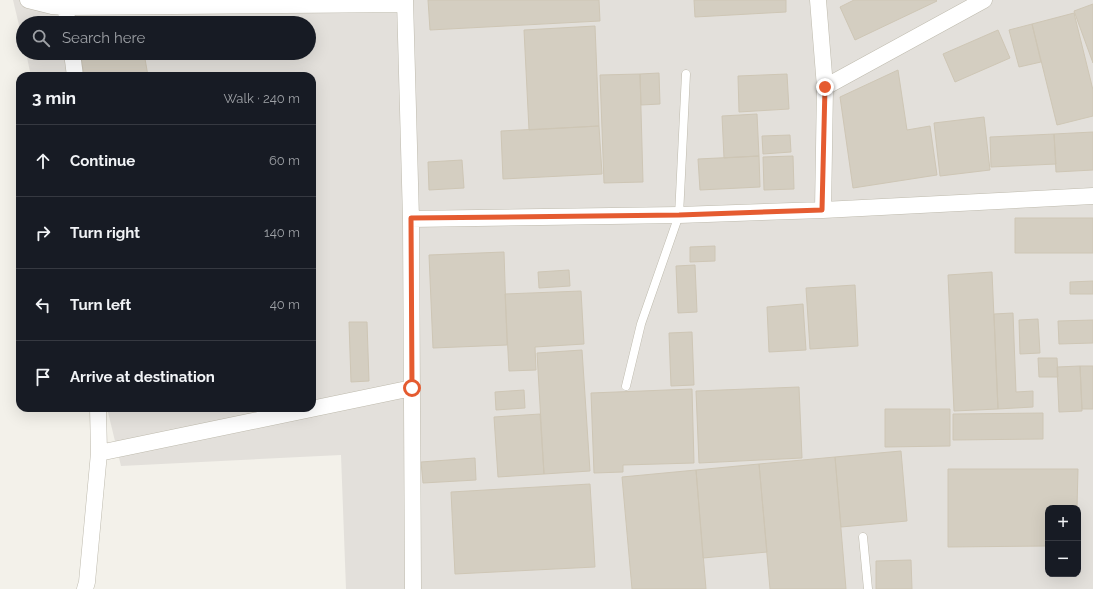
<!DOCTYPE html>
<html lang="en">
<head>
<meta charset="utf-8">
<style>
	:root { --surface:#171b24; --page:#20242c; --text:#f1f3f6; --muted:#9ea1a6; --line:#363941 }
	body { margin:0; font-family:Raleway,sans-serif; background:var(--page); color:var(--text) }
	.controls { position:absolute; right:12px; bottom:12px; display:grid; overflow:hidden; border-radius:8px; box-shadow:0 4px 16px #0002 }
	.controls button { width:36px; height:36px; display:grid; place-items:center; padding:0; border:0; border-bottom:1px solid var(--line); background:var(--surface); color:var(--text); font:20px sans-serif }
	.stop { position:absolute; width:12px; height:12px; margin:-9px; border:3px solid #e55b30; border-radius:50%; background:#fff }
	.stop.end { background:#e55b30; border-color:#fff; box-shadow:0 1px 4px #0008 }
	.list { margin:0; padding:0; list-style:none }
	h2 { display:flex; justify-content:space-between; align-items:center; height:52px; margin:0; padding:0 16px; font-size:17px }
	h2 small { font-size:13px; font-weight:400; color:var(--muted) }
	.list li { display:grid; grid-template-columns:26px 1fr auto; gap:12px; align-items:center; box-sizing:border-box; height:72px; padding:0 16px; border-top:1px solid var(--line) }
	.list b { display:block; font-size:15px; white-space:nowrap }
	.list em { font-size:13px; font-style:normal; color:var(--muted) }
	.icon { flex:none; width:22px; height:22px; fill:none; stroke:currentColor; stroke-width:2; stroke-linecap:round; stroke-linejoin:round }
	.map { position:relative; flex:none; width:1093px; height:589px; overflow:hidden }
	.search { position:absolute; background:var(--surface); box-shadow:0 4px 16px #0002; left:16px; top:16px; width:300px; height:44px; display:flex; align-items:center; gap:10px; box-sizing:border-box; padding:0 14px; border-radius:22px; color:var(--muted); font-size:15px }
	.panel { position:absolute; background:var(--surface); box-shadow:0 4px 16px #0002; left:16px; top:72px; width:300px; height:340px; border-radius:12px }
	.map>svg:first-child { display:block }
	.industrial { fill:#e3e0db; fill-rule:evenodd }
	.building { fill:#d4cec1; stroke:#cec6b5 }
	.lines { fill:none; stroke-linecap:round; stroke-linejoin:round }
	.service-casing { stroke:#bebaad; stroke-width:9 }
	.minor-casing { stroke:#bebaad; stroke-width:17 }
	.service { stroke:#fff; stroke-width:8 }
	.minor { stroke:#fff; stroke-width:16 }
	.route { stroke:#e55b30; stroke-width:5 }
</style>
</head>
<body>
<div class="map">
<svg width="1093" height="589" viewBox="0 0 1093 589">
	<rect width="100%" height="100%" fill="#f3f1ea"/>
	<path class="industrial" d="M 13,0 L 1093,0 L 1093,589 L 346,589 L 341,455 L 121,466 L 107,408 L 312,408 L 312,76 L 31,76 L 26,53 L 309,53 L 309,23 L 23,23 L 23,42 ZM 1048,508 L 1078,508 L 1078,574 L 1048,574 Z"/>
	<path class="building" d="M 428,0 L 599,0 L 600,21 L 430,30 Z
		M 694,0 L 786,0 L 786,12 L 695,17 Z
		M 854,0 L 936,0 L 937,1 L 855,40 L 840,7 Z
		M 1093,4 L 1093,63 L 1074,11 Z
		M 1074,13 L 1093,90 L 1093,116 L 1057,125 L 1032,24 Z
		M 1032,24 L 1041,62 L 1019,67 L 1009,30 Z
		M 595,26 L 599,126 L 529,130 L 524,30 Z
		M 998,30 L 1010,58 L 955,82 L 943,54 Z
		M 107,53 L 144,53 L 148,76 L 84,76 L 81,57 Z
		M 898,70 L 907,130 L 930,126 L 937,175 L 853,188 L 840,97 Z
		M 659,73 L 660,104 L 641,105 L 640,74 Z
		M 640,74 L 643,182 L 604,183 L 600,75 Z
		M 787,74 L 789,109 L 739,112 L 738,76 Z
		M 757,114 L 759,156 L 724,158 L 722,116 Z
		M 984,117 L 990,170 L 940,176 L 934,123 Z
		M 599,126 L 602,174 L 503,179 L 501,131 Z
		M 1093,132 L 1093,170 L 1056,172 L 1054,134 Z
		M 1054,134 L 1056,164 L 991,167 L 990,137 Z
		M 790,135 L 791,152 L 763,154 L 762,136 Z
		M 759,156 L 760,187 L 700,190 L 698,159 Z
		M 793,156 L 794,189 L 764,190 L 763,157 Z
		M 462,160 L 464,188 L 429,190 L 428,162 Z
		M 1015,218 L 1093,218 L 1093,253 L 1015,253 Z
		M 715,246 L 715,261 L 690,262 L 690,247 Z
		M 504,252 L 507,345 L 433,348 L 429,255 Z
		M 695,265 L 697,312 L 678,313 L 676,266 Z
		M 569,270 L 570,286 L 539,288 L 538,272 Z
		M 992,272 L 998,409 L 954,411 L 948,275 Z
		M 1093,281 L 1093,294 L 1070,294 L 1070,282 Z
		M 855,285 L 858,346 L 810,349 L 806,288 Z
		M 581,291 L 584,344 L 535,347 L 536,370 L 509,371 L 505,294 Z
		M 803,304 L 806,350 L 769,352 L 767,307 Z
		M 1013,313 L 1016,392 L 1033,391 L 1033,407 L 998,409 L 994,314 Z
		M 1038,319 L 1040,353 L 1020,354 L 1019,320 Z
		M 1093,320 L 1093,343 L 1059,344 L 1058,321 Z
		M 349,322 L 367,322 L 369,381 L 351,382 Z
		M 692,332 L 694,385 L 671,386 L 669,333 Z
		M 582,350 L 590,471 L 544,474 L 537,353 Z
		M 1038,358 L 1057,358 L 1058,377 L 1039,377 Z
		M 1080,366 L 1093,366 L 1093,409 L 1082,409 Z
		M 1080,366 L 1082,411 L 1059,412 L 1057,367 Z
		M 799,387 L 802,458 L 699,463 L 696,391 Z
		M 692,389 L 694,463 L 623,465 L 623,472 L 594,473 L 591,393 Z
		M 524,390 L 525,408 L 496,410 L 495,392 Z
		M 885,409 L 950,409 L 950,446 L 885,447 Z
		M 1043,413 L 1043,439 L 953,440 L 953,414 Z
		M 540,414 L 544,474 L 498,477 L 494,417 Z
		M 901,451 L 907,521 L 841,527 L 835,457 Z
		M 835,457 L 846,589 L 770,589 L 759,464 Z
		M 475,458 L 476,480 L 423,483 L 421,462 Z
		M 759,464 L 767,552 L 703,558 L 696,470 Z
		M 948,469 L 1078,469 L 1077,508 L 1048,508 L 1048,546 L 948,547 Z
		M 696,470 L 706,589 L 632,589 L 622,477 Z
		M 590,484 L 595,567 L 455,574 L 451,492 Z
		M 911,560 L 912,589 L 876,589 L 876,561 Z"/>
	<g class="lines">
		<g class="service-casing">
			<path id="service" d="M 626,386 L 641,324 L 679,215 L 686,74
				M 863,537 L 868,589"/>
		</g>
		<g class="minor-casing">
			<path id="minor" d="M 28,0 L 52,6 L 65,7 L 405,4
				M 61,0 L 65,7 L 68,23
				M 405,0 L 411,219 L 413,589
				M 818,0 L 825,87 L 823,210
				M 72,53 L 75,76
				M 825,87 L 984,0
				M 411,219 L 679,215 L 823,210 L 1093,196
				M 99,453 L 412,388
				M 85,589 L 87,582 L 99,453 L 98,408"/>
		</g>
		<use href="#service" class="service"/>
		<use href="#minor" class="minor"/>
	</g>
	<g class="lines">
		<path class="route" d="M 412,388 L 411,218 L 679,215 L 822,210 L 825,87"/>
	</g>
</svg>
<div class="controls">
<button>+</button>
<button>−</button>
</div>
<div class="stop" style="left:412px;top:388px"></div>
<div class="stop end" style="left:825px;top:87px"></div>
<div class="search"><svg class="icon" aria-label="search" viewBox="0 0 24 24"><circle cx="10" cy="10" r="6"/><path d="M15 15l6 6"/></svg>Search here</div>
<section class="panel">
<h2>3 min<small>Walk · 240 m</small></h2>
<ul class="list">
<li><svg class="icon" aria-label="ahead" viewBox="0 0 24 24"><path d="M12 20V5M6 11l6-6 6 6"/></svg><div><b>Continue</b></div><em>60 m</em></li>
<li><svg class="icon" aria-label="right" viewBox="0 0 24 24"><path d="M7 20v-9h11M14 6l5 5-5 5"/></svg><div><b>Turn right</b></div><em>140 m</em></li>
<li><svg class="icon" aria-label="left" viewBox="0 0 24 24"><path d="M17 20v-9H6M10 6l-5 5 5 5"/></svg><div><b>Turn left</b></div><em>40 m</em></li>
<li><svg class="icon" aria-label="arrive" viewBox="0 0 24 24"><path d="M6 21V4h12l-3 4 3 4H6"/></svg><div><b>Arrive at destination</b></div></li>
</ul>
</section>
</div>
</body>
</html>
